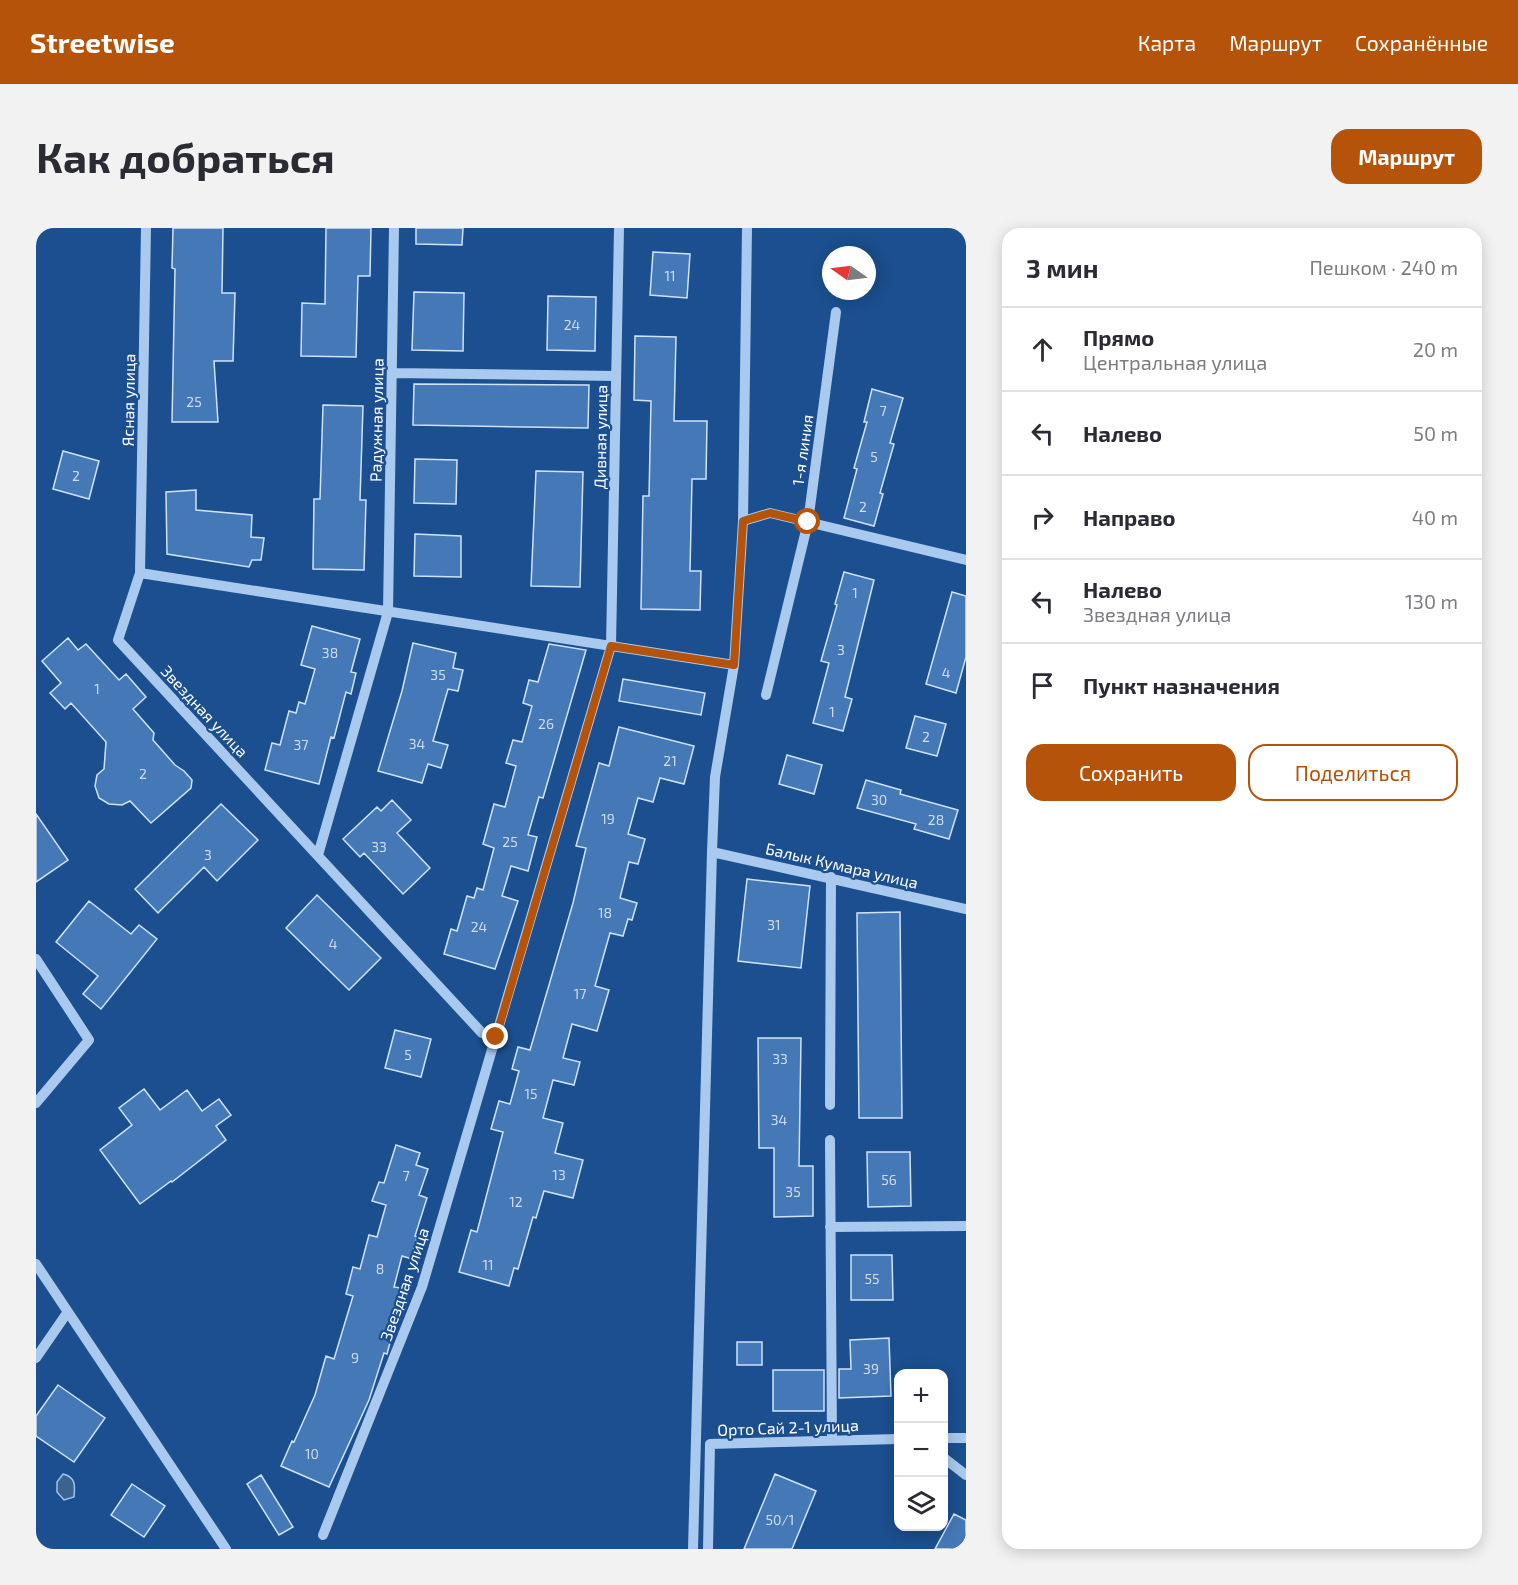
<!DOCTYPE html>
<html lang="ru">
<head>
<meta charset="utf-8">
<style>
	:root { --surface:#fff; --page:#f2f2f3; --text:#2b2b33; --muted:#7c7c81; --line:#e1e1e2; --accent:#b45309 }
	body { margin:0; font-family:"Exo 2",sans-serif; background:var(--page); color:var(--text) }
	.controls { position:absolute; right:18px; bottom:18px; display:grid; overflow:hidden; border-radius:12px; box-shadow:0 3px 15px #0003 }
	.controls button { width:54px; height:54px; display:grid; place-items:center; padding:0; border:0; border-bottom:2px solid var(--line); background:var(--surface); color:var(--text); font:30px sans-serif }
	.compass { position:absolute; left:786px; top:18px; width:54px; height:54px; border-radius:50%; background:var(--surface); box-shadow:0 3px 15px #0003; rotate:284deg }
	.stop { position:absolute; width:18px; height:18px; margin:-14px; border:4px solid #b45309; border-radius:50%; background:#fff }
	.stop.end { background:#b45309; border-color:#fff; box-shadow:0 2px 6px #0008 }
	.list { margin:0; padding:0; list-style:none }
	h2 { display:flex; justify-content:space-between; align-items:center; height:78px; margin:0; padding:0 24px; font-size:26px }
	h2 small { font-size:20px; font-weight:400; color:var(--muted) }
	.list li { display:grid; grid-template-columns:39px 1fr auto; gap:18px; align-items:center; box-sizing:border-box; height:84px; padding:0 24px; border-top:2px solid var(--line) }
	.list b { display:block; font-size:22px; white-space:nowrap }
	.list p { margin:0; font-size:20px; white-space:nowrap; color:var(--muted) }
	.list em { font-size:20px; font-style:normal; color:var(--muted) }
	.actions { display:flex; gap:12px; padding:18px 24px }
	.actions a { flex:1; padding:14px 0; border:2px solid var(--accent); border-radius:18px; text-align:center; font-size:21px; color:var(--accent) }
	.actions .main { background:var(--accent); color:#fff }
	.icon { flex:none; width:33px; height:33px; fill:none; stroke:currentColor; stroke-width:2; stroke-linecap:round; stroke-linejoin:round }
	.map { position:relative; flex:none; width:930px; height:1321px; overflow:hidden; border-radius:18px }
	header { display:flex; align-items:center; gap:36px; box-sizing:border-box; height:84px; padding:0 30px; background:var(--accent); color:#fff }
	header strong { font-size:28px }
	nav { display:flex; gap:33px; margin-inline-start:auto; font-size:21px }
	.intro { display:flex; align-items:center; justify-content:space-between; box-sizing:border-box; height:144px; padding:0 36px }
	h1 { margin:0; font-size:42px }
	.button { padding:15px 27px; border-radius:18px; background:var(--accent); color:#fff; font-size:21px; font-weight:700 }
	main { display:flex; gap:36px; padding:0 36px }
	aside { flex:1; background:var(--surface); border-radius:18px; box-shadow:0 3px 15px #0003 }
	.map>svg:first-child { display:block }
	.water { fill:#3c6290; stroke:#9cc4f0; stroke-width:1.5 }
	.building { fill:#4478b7; stroke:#cfe3fa; stroke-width:1.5 }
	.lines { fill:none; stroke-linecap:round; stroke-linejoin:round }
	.minor { stroke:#a9c9ee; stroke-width:10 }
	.route { stroke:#b45309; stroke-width:8 }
	.labels { text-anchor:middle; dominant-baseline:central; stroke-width:4.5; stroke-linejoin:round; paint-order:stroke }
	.number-label { font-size:14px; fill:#d0dded }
	.street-label { font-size:16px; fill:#fff; stroke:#1b4f8f }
</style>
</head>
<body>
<header>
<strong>Streetwise</strong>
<nav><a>Карта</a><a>Маршрут</a><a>Сохранённые</a></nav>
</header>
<div class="intro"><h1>Как добраться</h1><a class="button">Маршрут</a></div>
<main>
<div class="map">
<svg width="930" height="1321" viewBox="0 0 930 1321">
	<rect width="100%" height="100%" fill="#1b4f8f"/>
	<path class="water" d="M 27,1246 C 40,1249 39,1258 38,1269 L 28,1272 L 21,1264 L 21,1254 Z"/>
	<path class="building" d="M 137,0 L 187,0 L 186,65 L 199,65 L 197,133 L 178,133 L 182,194 L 136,194 L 139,41 L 136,40 Z
		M 290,0 L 335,0 L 334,48 L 322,48 L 320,129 L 265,128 L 266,75 L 289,76 Z
		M 380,0 L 427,0 L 426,17 L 380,16 Z
		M 617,24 L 654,26 L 651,70 L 614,67 Z
		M 378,64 L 428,65 L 427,123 L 376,122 Z
		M 512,68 L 560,69 L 559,123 L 511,122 Z
		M 599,108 L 640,109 L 638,193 L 671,193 L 670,251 L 656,251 L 654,343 L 665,343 L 664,382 L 605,381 L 607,268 L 613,268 L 615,173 L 598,172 Z
		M 378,156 L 553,157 L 552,200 L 377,197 Z
		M 836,161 L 867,170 L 854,215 L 858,216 L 844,265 L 847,266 L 838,298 L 808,290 L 821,241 L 818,240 L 831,194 L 828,194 Z
		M 287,177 L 327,178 L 324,272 L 330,272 L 328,342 L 277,341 L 278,271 L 284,271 Z
		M 27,223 L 63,233 L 53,271 L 17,261 Z
		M 379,231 L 421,232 L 420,276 L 378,275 Z
		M 500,243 L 547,244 L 544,359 L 495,358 Z
		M 160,262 L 160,282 L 216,287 L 215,309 L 228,310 L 225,332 L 216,332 L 213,339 L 131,326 L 130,264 Z
		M 379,306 L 425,308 L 425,349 L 378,348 Z
		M 808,344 L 838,352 L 809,469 L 816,471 L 807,503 L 777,495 L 793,435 L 785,433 L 801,377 L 799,376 Z
		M 916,364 L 930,368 L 930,429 L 920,465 L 890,456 Z
		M 276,398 L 324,411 L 315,444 L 320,445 L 315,466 L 310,464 L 298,510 L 295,509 L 283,556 L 229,542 L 236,515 L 244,517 L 253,483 L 260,485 L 263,474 L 269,476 L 279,441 L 265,437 Z
		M 32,410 L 42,422 L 50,416 L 83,452 L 90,446 L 110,469 L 97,481 L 118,505 L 117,512 L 139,537 L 148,543 L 156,552 L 155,560 L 115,595 L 94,573 L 86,577 L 73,576 L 63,570 L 59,558 L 61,547 L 68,541 L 70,514 L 35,475 L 29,481 L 14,465 L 25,455 L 6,433 Z
		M 377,415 L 420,425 L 417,440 L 427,442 L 422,463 L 412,461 L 397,513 L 412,517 L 405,540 L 392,536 L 386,555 L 342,543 L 366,463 Z
		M 513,416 L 550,422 L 507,570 L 503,569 L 492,607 L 501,609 L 492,643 L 475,638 L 466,668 L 482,673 L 459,741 L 408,726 L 415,701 L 421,703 L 431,668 L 438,670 L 441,660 L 447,662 L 458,620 L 447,616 L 458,576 L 469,579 L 480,538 L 470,535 L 477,512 L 486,514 L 496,478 L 487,475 L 493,452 L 502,454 Z
		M 587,451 L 669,465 L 665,487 L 583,473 Z
		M 879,488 L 910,496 L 901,528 L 870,520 Z
		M 583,499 L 658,518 L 648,556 L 624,550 L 617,574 L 602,570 L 592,606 L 609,611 L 602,636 L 593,634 L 584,670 L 601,675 L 596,692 L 592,691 L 587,708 L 574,705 L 559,758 L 573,762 L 561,803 L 536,796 L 527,830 L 544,834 L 538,857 L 517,852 L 507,890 L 527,895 L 519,925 L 547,932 L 537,970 L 508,963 L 500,990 L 497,989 L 482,1041 L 478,1040 L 473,1058 L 423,1044 L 435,1002 L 441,1004 L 461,927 L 467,904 L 455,901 L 463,873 L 474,876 L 483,843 L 476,841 L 482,819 L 494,822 L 537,675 L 550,620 L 540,618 L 563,535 L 573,538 Z
		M 751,527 L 786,537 L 778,566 L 743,556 Z
		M 830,552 L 865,562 L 864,566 L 922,582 L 913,611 L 878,601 L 880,596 L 821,580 Z
		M 356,572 L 375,592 L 361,605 L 394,640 L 367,666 L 328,625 L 324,629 L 307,611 L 341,579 L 345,583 Z
		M 185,576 L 222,612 L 181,653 L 168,639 L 122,685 L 99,661 Z
		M 0,586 L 32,632 L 0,654 Z
		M 711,651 L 774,658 L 765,740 L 702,733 Z
		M 281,667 L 345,730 L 313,762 L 250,700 Z
		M 53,673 L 95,706 L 103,697 L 121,711 L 65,781 L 47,766 L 62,748 L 20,714 Z
		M 864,684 L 866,890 L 823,890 L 821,685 Z
		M 359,802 L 395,811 L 385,849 L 349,840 Z
		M 722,810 L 765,810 L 763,938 L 777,938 L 777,988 L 738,989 L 738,920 L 723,920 Z
		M 108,861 L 124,882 L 151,862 L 166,883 L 183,871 L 195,887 L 180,898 L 190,912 L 136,954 L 135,953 L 104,976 L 64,922 L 96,897 L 83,880 Z
		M 360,917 L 384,925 L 380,937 L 392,941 L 383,967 L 391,970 L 379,1008 L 381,1009 L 376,1031 L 366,1028 L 358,1059 L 365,1060 L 354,1099 L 358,1100 L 351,1126 L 348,1125 L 333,1172 L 293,1259 L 245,1238 L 256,1213 L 258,1214 L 279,1167 L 290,1128 L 298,1131 L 317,1068 L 310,1066 L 317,1039 L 324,1041 L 333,1007 L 341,1009 L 350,977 L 336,973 L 343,954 L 348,955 Z
		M 831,924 L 874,924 L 875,978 L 832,979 Z
		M 815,1027 L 856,1027 L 857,1072 L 815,1072 Z
		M 853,1110 L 855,1168 L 803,1170 L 803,1141 L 815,1141 L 814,1112 Z
		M 701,1114 L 726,1114 L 726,1137 L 701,1137 Z
		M 737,1142 L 788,1142 L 788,1183 L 737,1183 Z
		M 22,1157 L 69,1190 L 38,1234 L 0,1208 L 0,1188 Z
		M 739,1246 L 780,1263 L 756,1321 L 708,1321 Z
		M 225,1247 L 257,1299 L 243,1307 L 211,1256 Z
		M 96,1256 L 129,1278 L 108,1309 L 75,1287 Z
		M 918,1286 L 930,1292 L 930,1321 L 899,1321 Z"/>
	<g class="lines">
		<path class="minor" d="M 110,0 L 104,345 L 82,412 L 446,805 L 460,809
			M 356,145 L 580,148
			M 707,293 L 734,285 L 930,332
			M 104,345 L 698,437
			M 730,467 L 772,294 L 800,84
			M 676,624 L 930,681
			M 282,627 L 352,384 L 358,0
			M 0,731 L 53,812 L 0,875
			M 794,877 L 795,649
			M 794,912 L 796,1212
			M 794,999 L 930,998
			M 0,1036 L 190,1321
			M 0,1130 L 31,1085
			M 908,1210 L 930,1210
			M 908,1230 L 930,1247
			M 287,1307 L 386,1059 L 575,418 L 583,0
			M 657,1321 L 676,624 L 679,549 L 698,437 L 707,293 L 711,0
			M 672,1321 L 674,1216 L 862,1211"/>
	</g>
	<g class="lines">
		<path class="route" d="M 460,809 L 575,418 L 698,437 L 707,293 L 734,285 L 772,294"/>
	</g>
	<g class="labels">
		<g class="number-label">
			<text x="634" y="47">11</text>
			<text x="536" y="96">24</text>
			<text x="158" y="173">25</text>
			<text x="847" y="182">7</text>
			<text x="838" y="228">5</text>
			<text x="40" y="247">2</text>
			<text x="827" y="278">2</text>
			<text x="819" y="364">1</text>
			<text x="805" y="421">3</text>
			<text x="294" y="424">38</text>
			<text x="910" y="444">4</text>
			<text x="402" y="446">35</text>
			<text x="61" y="460">1</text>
			<text x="796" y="483">1</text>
			<text x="510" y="495">26</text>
			<text x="890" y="508">2</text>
			<text x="381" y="515">34</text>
			<text x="265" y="516">37</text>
			<text x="634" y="532">21</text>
			<text x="107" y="545">2</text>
			<text x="843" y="571">30</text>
			<text x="572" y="590">19</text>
			<text x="900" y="591">28</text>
			<text x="474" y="613">25</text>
			<text x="343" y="618">33</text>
			<text x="172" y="626">3</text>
			<text x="569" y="684">18</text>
			<text x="738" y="696">31</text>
			<text x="443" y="698">24</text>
			<text x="297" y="715">4</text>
			<text x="544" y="765">17</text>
			<text x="372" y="826">5</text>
			<text x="744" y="830">33</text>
			<text x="495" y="865">15</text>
			<text x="743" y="891">34</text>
			<text x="523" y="946">13</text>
			<text x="370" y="947">7</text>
			<text x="853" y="951">56</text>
			<text x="757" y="963">35</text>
			<text x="480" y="973">12</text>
			<text x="452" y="1036">11</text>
			<text x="344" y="1040">8</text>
			<text x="836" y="1050">55</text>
			<text x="319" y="1129">9</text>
			<text x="835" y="1140">39</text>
			<text x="276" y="1225">10</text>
			<text x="744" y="1291">50/1</text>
		</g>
		<g class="street-label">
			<text transform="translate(92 172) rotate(-89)">Ясная улица</text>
			<text transform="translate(340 192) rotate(-89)">Радужная улица</text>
			<text transform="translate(564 209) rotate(-89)">Дивная улица</text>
			<text transform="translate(766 222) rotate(-82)">1-я линия</text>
			<text transform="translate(169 483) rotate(47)">Звездная улица</text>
			<text transform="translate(806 637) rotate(13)">Балык Кумара улица</text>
			<text transform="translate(368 1056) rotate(-71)">Звездная улица</text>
			<text transform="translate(752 1199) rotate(-2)">Орто Сай 2-1 улица</text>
		</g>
	</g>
</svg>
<div class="controls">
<button>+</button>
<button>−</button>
<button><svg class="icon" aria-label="layers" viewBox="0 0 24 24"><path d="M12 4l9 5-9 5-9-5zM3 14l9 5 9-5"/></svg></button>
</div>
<svg class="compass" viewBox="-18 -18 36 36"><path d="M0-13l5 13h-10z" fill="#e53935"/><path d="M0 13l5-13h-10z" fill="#7c7c81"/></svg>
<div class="stop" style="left:772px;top:294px"></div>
<div class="stop end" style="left:460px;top:809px"></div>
</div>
<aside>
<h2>3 мин<small>Пешком · 240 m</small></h2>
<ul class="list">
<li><svg class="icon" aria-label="ahead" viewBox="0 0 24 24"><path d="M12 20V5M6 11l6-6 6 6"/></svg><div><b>Прямо</b><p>Центральная улица</p></div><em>20 m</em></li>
<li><svg class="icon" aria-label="left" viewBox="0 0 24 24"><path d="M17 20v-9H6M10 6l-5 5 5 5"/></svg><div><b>Налево</b></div><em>50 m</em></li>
<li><svg class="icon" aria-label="right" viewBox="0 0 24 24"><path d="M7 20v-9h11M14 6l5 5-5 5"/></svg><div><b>Направо</b></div><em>40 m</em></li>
<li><svg class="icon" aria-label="left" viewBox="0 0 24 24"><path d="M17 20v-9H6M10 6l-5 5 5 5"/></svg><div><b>Налево</b><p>Звездная улица</p></div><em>130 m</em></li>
<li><svg class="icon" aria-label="arrive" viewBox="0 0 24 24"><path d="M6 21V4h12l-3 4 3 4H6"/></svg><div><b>Пункт назначения</b></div></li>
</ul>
<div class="actions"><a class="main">Сохранить</a><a>Поделиться</a></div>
</aside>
</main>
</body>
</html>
